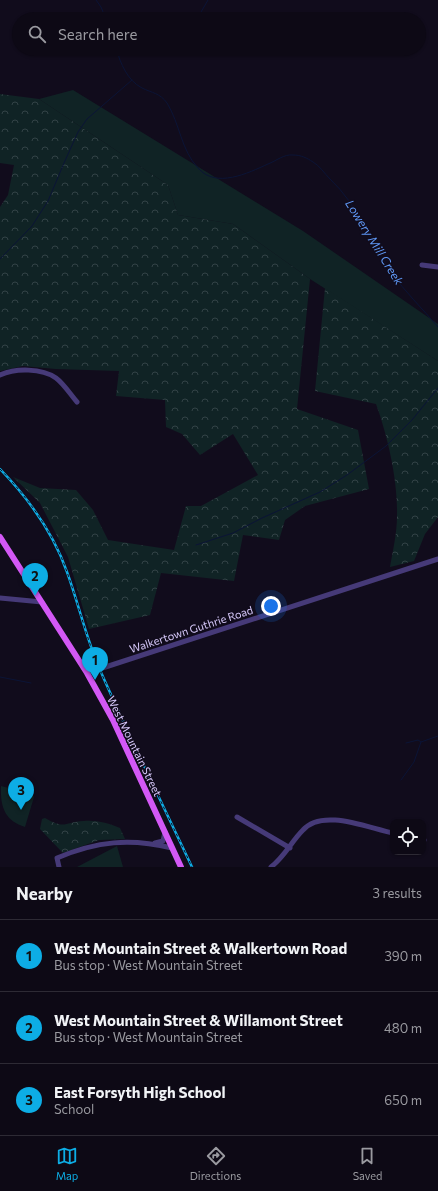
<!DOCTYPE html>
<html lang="en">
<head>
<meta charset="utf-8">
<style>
	:root { --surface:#0d0915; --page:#1b1722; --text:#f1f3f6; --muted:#9a9aa0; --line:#2d2a34; --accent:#0dade5 }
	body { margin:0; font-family:Commissioner,sans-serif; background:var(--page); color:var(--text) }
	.controls { position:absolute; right:12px; bottom:12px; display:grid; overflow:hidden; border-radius:8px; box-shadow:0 1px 3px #0004 }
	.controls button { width:36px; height:36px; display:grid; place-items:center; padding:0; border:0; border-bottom:1px solid var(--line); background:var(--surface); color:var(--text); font:20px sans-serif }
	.you { position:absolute; left:271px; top:606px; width:14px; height:14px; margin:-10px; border:3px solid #fff; border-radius:50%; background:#1a73e8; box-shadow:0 0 0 6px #1a73e833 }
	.badge { display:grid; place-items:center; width:26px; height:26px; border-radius:50%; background:var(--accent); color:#111; font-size:13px; font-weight:700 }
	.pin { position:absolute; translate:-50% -33px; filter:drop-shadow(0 1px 2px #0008) }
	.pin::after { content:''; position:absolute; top:21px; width:14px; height:12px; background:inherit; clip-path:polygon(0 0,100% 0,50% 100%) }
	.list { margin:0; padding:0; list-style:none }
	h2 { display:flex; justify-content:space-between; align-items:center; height:52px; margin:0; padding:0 16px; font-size:17px }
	h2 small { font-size:13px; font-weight:400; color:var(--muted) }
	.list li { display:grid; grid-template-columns:26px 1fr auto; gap:12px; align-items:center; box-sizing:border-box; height:72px; padding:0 16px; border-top:1px solid var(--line) }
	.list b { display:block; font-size:15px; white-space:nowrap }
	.list p { margin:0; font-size:13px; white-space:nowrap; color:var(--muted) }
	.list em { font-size:13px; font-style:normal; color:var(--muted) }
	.icon { flex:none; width:22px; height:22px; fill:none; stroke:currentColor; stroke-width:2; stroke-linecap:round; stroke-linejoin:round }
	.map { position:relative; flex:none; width:438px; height:867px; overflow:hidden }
	.search { position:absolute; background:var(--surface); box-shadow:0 1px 3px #0004; left:12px; right:12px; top:12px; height:44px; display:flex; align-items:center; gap:10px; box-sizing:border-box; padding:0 14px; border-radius:22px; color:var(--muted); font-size:15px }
	.sheet { height:268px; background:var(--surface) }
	nav { display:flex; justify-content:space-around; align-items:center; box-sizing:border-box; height:56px; border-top:1px solid var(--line); background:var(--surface); font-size:11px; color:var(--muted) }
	nav a { display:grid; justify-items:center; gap:2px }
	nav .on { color:var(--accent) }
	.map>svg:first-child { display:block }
	.green { fill:#102325 }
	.forest { fill:url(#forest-crowns) }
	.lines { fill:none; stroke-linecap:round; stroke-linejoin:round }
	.stream { stroke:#0b1436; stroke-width:1 }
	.minor { stroke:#463a78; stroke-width:5 }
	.major { stroke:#d358f5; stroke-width:6 }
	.rail-casing { stroke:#0dade5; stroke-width:2.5 }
	.rail { stroke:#110c1c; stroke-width:1; stroke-dasharray:3; stroke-linecap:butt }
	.labels { text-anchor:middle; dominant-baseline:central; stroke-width:3; stroke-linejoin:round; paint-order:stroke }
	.street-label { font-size:11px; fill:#d8cafc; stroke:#110c1c }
	.water-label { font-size:12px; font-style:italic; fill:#5f98f6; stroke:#110c1c }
</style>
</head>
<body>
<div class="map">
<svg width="438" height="867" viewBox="0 0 438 867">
	<defs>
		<pattern id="forest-crowns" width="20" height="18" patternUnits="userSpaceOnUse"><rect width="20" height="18" fill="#102325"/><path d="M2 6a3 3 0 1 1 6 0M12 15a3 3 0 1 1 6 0" fill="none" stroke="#324246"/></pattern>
	</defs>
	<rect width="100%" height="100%" fill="#110c1c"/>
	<path class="green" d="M 73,90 L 303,231 L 438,324 L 438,361 L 310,279 L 233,224 L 178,215 L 168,185 L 39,99 Z
		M 1,786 L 32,794 L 34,797 L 25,827 C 5,821 0,807 1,786 Z
		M 117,846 L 123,867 L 77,867 Z"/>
	<path class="forest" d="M 0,94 L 39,99 L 168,185 L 178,215 L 233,224 L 310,279 L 297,409 L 358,430 L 369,489 L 305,506 L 285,520 L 279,540 L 243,535 L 234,581 L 161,573 L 150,615 L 89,629 L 68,557 L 40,503 L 13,477 L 40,488 L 76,490 L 93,510 L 108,540 L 174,550 L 186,506 L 201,506 L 258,475 L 233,434 L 200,455 L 182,434 L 166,427 L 165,400 L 116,396 L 119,371 L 56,369 L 23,366 L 0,371 L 0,207 L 8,195 L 14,165 L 0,163 Z
		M 325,288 L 438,361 L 438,517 L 425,534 L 414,561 L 390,567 C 393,550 397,533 397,516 C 398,481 388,437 376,404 L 315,391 Z
		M 45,818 C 66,830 64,822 84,821 C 97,820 108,823 120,828 L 125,839 L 99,840 L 63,853 L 40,829 L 42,819 Z"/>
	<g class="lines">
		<path class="stream" d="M 96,0 L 101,7 L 106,19
			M 197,19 L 208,0
			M 116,49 C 121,64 127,80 142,88 C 152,93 160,93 167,103 C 180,124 181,150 198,168 C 216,189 248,173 268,164 C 276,161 284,154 293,155 C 301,155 307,158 313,162 C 320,166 324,173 330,179 C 358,205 370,241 391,272 C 405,292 422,308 438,327
			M 119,56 L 148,49
			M 0,259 L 32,226 L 48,201 L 64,163 L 78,132 L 87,119 L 132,80
			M 196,545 L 233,533 L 262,518 L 320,492 L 347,475 L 386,446 L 412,420 L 438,388
			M 0,677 L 31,683
			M 406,743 L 418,740 L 421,742 L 438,736
			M 401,780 L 414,762 L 421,742"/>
		<path class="minor" d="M 422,265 L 438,267
			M 0,375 C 15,368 42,368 56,378 C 64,384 70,394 77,402
			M 0,598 L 42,602
			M 87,673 L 438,559
			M 237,817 L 290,848
			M 423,840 L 424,840
			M 155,843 L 163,841 L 165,832
			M 59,867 L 57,858 C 97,841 130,838 172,848
			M 271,867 C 285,856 291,842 303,830 C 322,808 368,828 393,833"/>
		<path class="major" d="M 0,537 L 87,673 L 113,720 L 181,867"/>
		<g class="rail-casing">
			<path id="rail" d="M 0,469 C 29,499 53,532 67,572 C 79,605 86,638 100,670 C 129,736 161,801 192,867"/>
		</g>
		<use href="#rail" class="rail"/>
	</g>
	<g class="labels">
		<g class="street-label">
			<text transform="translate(191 629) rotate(-18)">Walkertown Guthrie Road</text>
			<text transform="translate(135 746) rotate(64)">West Mountain Street</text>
		</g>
		<g class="water-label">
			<text transform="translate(375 242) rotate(58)">Lowery Mill Creek</text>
		</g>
	</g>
</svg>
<div class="controls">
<button><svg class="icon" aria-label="locate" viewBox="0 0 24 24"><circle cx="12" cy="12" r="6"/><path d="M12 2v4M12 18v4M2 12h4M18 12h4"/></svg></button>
</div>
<div class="you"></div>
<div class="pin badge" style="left:95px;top:680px">1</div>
<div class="pin badge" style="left:35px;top:596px">2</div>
<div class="pin badge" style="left:21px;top:810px">3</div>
<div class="search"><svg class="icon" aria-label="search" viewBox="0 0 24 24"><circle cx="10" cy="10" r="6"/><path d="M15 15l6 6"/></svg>Search here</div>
</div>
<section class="sheet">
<h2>Nearby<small>3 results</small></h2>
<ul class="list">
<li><span class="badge">1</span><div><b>West Mountain Street &amp; Walkertown Road</b><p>Bus stop · West Mountain Street</p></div><em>390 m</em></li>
<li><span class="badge">2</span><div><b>West Mountain Street &amp; Willamont Street</b><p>Bus stop · West Mountain Street</p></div><em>480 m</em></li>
<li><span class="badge">3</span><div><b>East Forsyth High School</b><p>School</p></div><em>650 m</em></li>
</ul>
</section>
<nav>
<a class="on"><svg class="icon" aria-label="map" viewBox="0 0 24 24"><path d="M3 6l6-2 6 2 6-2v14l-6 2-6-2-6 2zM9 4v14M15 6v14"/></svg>Map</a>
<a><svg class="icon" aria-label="directions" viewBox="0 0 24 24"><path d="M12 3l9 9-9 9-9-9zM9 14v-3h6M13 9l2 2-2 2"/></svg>Directions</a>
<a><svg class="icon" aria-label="saved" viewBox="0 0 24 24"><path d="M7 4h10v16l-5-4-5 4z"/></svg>Saved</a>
</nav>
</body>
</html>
